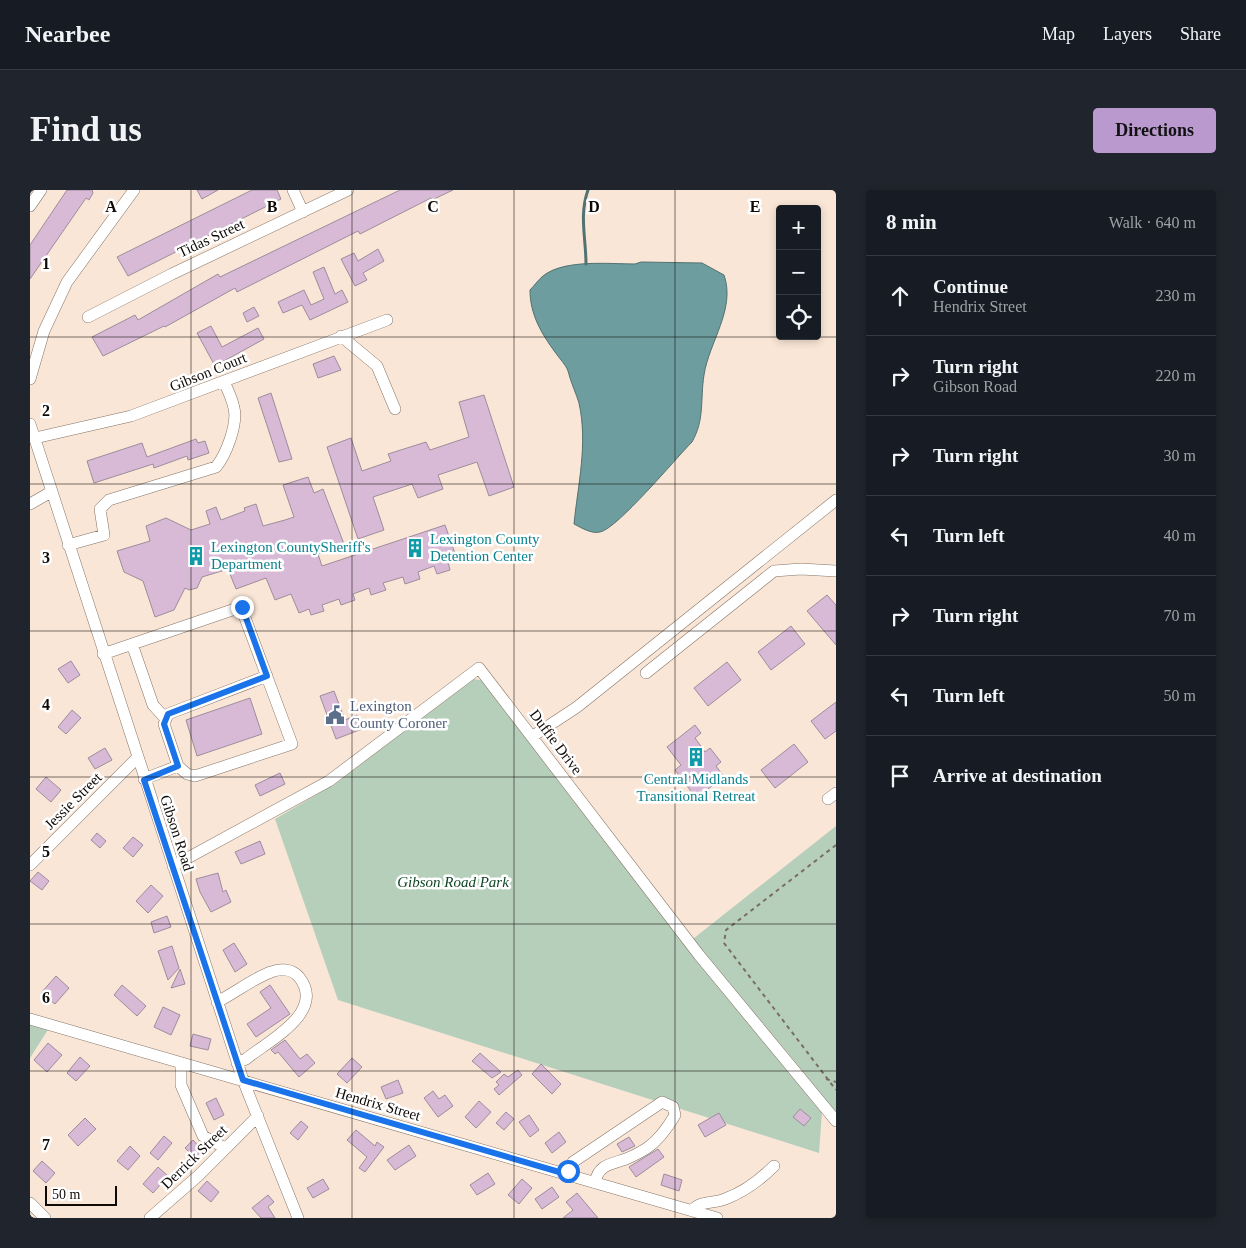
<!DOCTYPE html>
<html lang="en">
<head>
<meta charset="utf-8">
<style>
	:root { --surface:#171b24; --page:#20242c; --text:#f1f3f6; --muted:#9ea1a6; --line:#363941; --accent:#ba99cf }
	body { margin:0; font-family:"Times New Roman",serif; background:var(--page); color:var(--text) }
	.controls { position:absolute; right:15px; top:15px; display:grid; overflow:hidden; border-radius:5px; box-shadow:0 2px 8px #0003 }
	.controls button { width:45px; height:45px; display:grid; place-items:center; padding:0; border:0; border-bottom:1px solid var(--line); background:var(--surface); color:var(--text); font:25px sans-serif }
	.scale { position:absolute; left:15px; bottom:12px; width:72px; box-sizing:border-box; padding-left:5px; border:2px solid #100a06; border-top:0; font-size:14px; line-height:18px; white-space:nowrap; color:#100a06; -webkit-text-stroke:4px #fff; paint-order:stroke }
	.stop { position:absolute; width:15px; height:15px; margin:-11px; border:4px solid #1a73e8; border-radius:50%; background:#fff }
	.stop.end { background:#1a73e8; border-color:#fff; box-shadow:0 1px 5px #0008 }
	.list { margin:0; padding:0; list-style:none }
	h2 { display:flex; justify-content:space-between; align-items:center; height:65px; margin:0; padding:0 20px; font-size:21px }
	h2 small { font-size:16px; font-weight:400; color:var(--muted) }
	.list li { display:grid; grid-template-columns:32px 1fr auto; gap:15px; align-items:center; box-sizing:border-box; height:80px; padding:0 20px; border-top:1px solid var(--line) }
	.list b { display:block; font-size:19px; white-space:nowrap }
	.list p { margin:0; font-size:16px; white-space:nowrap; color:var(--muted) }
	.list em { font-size:16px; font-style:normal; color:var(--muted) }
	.icon { flex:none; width:28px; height:28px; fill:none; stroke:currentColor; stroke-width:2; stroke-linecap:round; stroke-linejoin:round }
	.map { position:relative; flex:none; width:806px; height:1028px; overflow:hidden; border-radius:5px }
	header { display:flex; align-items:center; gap:30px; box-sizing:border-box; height:70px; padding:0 25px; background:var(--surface); border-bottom:1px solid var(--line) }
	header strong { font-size:24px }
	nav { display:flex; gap:28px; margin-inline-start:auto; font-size:18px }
	.intro { display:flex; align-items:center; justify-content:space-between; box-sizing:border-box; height:120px; padding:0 30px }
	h1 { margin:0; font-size:35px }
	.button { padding:12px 22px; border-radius:5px; background:var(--accent); color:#111; font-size:18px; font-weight:700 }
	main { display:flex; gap:30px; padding:0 30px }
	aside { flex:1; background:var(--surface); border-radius:5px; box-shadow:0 2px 8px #0003 }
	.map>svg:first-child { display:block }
	.green { fill:#b6cfbb }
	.water { fill:#6e9d9f; stroke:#527171 }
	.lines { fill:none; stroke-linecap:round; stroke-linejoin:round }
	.stream { stroke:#527171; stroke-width:3 }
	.building { fill:#d8bad7; stroke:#9d8d9c }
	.minor-casing { stroke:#857466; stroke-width:12 }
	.path { stroke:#7a6e64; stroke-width:2; stroke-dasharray:4 4; stroke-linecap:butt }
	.minor { stroke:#fff; stroke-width:11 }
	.route { stroke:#1a73e8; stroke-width:6 }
	.grid { fill:none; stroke:#100a06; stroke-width:1; stroke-opacity:0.55 }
	.labels { text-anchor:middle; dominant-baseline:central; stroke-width:5; stroke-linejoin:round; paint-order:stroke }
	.street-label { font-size:15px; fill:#100a06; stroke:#fff }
	.culture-label { font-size:15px; fill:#0d838f; stroke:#fff; text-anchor:start }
	.service-label { font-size:15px; fill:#4e5e75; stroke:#fff; text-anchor:start }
	.park-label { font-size:15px; font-style:italic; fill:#114624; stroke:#fff }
	.grid-label { font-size:16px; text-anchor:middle; font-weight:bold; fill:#100a06; stroke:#fff; stroke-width:5; stroke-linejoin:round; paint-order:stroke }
</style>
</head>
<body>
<header>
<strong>Nearbee</strong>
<nav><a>Map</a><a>Layers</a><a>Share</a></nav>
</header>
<div class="intro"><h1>Find us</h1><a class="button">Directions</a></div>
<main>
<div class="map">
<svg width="806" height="1028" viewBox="0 0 806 1028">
	<rect width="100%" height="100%" fill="#f9e6d6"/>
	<path class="green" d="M 444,489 L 455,491 L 792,922 L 789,963 L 308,810 L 245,629 L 305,594 Z
		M 806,636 L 806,923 L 757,862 L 659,752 Z
		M 0,829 L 21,835 L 0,868 Z"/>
	<path class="water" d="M 611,72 L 672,73 L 694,85 C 706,119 679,152 674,185 C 670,210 675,229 662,252 C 646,268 587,339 570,342 C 561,344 552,338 544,334 C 548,294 558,254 549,213 C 546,203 541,193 538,181 C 536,175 529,168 525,162 C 511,143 500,124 500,100 C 504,96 508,90 513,86 C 534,69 579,74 605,74 Z"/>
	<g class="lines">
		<path class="stream" d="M 556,74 C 556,48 549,25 558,0"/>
	</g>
	<path class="building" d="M 37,0 L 62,0 L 63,3 L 59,10 L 56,8 L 0,89 L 0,55 Z
		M 167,0 L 188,0 L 172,9 Z
		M 222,0 L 247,0 L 251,9 L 98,86 L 87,67 Z
		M 370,0 L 423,0 L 402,10 L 401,8 L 330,44 L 328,41 L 207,102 L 205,98 L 135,137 L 134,136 L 73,166 L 62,147 L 105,125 L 108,130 L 188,84 L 190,87 Z
		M 348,59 L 354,71 L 333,83 L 337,90 L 325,96 L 311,69 L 324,63 L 328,71 Z
		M 294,77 L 305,104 L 312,100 L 318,112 L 280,130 L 272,115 L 253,123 L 248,112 L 274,100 L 281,115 L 294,109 L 283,82 Z
		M 224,117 L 229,126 L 217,132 L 213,123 Z
		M 181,136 L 192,157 L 228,138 L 234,149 L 185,176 L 167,143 Z
		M 304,166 L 311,180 L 288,188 L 283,174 Z
		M 241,203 L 262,269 L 249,272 L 228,208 Z
		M 454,205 L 484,297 L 459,306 L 447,272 L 408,285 L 413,299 L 388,308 L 382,294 L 343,307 L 354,340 L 328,349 L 297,257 L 321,248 L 332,281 L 361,271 L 358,264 L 396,252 L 400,260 L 439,247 L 429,212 Z
		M 166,249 L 168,253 L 175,251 L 179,263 L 158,270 L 157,266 L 124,278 L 123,274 L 64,293 L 57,271 L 112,253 L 117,267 Z
		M 278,287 L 284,303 L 293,299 L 314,354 L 288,364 L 292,376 L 415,335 L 427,369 L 418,372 L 420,380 L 407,384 L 404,376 L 388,382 L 390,389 L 375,394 L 373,387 L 353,393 L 356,400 L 341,405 L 339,398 L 323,404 L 325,410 L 311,415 L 309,409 L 292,415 L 294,421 L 281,425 L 279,419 L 269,423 L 261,404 L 245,410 L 236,388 L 206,399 L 198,379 L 172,387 L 167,398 L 159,400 L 155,398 L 144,420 L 125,427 L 113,391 L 94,382 L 87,361 L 120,351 L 116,336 L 136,328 L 161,340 L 180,334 L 176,321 L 186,317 L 191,330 L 215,321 L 214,318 L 226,314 L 233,336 L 255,330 L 264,327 L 253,295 Z
		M 797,405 L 806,415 L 806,455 L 777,421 Z
		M 761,436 L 775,454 L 741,480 L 728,462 Z
		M 41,471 L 50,485 L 38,493 L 28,479 Z
		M 697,472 L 711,490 L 678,516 L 664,498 Z
		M 304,501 L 315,530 L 327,525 L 332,539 L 306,549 L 290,506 Z
		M 220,508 L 232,544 L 167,566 L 156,530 Z
		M 806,512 L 806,541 L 795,549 L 781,531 Z
		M 42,520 L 51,528 L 36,544 L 28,537 Z
		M 665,535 L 671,543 L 665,548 L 675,562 L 680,558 L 691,572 L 686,576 L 694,587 L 666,608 L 645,580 L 651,575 L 637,557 Z
		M 764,554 L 778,572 L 745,598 L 731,580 Z
		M 75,558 L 82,570 L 65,579 L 58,568 Z
		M 250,583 L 255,594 L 230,606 L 225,595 Z
		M 16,587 L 31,600 L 21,612 L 6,599 Z
		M 67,643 L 76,651 L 70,658 L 61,650 Z
		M 103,647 L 113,655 L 103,667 L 93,658 Z
		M 230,651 L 235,664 L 211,674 L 205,662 Z
		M 8,682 L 19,691 L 12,700 L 0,691 Z
		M 188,683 L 193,702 L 196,700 L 201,712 L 181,722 L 170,702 L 166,689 Z
		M 121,695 L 133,706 L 118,723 L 106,711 Z
		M 137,726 L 141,737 L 124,743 L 121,732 Z
		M 204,753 L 217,774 L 205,782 L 193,760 Z
		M 142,756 L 149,778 L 138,790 L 128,761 Z
		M 150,779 L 155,794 L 141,798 Z
		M 26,786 L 39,798 L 25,814 L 11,803 Z
		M 92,795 L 116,816 L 107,826 L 84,805 Z
		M 240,795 L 260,824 L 226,847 L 217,834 L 241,818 L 230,802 Z
		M 133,817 L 150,825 L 141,845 L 124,837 Z
		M 163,844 L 181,849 L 178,860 L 160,856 Z
		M 255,850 L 270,869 L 277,864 L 285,873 L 269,887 L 248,862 L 245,864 L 241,860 Z
		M 18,853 L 32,865 L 17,882 L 4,870 Z
		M 450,863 L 471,882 L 462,888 L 442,871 Z
		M 50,867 L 60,876 L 46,891 L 37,883 Z
		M 322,868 L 332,877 L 317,893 L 307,884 Z
		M 511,874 L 531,894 L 522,904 L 502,884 Z
		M 488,880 L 492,885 L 469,905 L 464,899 L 469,895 L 466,892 L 474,884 L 478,887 Z
		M 368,890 L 373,903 L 356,909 L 351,897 Z
		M 403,901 L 409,909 L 415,905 L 423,916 L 408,927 L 394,908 Z
		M 186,908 L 194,925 L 184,930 L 176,913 Z
		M 449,911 L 461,922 L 446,938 L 435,927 Z
		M 770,919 L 781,928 L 774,936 L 763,927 Z
		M 476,922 L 484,929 L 474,940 L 466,933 Z
		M 689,923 L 696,935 L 675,947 L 668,935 Z
		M 499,925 L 509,940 L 500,947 L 489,932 Z
		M 55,928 L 66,939 L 48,956 L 38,945 Z
		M 271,931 L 278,937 L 268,950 L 260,943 Z
		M 326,940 L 345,956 L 347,952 L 354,957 L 335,982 L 329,978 L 337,967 L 317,950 Z
		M 529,942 L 536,952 L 522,963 L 515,953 Z
		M 134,946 L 142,953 L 128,970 L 120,963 Z
		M 599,947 L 605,956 L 592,962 L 587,954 Z
		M 163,950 L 172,960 L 165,968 L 155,958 Z
		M 379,955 L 386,966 L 365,980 L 357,970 Z
		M 100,956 L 110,966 L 98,980 L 87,971 Z
		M 628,959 L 634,967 L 606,987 L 599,977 Z
		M 12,971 L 25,983 L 16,993 L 3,981 Z
		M 128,977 L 138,986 L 123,1003 L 113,994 Z
		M 458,983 L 465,994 L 447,1005 L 440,995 Z
		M 634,984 L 652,990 L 649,1001 L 631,995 Z
		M 293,989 L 299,999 L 283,1008 L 277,998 Z
		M 492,989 L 502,998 L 489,1014 L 478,1005 Z
		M 177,991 L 189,1002 L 181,1012 L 168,1001 Z
		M 522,997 L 529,1007 L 512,1019 L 505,1009 Z
		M 547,1003 L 568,1028 L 533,1028 L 543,1020 L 536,1012 Z
		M 238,1005 L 244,1012 L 238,1017 L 245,1028 L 231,1028 L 222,1018 Z"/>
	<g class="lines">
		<g class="minor-casing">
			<path id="minor" d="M 263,0 L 273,22
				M 0,16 L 11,0
				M 58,127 L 142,84 L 318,0
				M 311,146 L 347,176 L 365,219
				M 0,189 L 14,141 L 37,92 L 104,0
				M 0,234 L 213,890 L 268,1028
				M 5,248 L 101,226 L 357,130
				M 0,314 L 21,302
				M 38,355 L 74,345 L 70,319 L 79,310 L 186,277 C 196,265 208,234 204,218 C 202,209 198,200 194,192
				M 102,454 L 123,515 L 135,528
				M 73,464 L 211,417 L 262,554 L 165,586 L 157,584 L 148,576 L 114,589
				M 616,483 L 744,381 L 771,379 L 806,381
				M 503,546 L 547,517 L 806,310
				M 148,576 L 134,534 L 138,524 L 237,486
				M 798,609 L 806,603
				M 0,675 L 107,568
				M 143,676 L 299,591 L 449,478 L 669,765 L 806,931
				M 187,812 C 205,803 222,789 241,782 C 251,778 262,779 269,787 C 297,822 238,851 216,869 L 207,873
				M 0,829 L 687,1028
				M 151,873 L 151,895 L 173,946 L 195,958
				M 536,984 L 543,972 L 632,912 L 643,917 L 645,925 C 638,937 629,950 617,958 C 611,962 603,966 596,969 C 582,974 568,974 565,993
				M 0,1013 L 15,1028
				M 662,1021 C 669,1010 684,1014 695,1009 C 714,1002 730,990 744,976
				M 120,1028 L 168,986 L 228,926"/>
		</g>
		<path class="path" d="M 806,655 L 696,740 L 694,753 L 806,900
			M 796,889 L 806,892"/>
		<use href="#minor" class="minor"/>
	</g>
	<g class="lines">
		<path class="route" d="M 212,417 L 237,486 L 138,524 L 134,534 L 148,576 L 114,590 L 213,890 L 536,984 L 538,981"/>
	</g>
	<path class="grid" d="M 161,0 L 161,1028M 322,0 L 322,1028M 484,0 L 484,1028M 645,0 L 645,1028M 0,147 L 806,147M 0,294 L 806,294M 0,441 L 806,441M 0,587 L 806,587M 0,734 L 806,734M 0,881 L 806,881"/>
	<defs>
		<g id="building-bare" transform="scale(1.5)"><path d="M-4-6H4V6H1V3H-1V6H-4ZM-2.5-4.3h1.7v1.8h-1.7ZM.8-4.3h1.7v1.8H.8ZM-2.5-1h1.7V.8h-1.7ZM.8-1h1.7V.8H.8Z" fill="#0f9aa8" stroke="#fff" stroke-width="2.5" paint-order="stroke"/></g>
		<g id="civic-bare" transform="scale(1.5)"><path d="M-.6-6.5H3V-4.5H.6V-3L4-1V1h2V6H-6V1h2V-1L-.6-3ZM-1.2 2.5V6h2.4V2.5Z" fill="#5c6f8a" stroke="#fff" stroke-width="2.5" paint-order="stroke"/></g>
	</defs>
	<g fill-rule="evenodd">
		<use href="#building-bare" x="385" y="358"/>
		<use href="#building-bare" x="166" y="366"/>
		<use href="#civic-bare" x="305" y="525"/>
		<use href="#building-bare" x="666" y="567"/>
	</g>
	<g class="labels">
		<g class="street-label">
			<text transform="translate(181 48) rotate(-25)">Tidas Street</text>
			<text transform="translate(178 182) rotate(-22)">Gibson Court</text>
			<text transform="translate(526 552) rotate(53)">Duffie Drive</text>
			<text transform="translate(43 611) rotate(-45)">Jessie Street</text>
			<text transform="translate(147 643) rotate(72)">Gibson Road</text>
			<text transform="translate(348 914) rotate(16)">Hendrix Street</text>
			<text transform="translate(164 967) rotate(-44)">Derrick Street</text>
		</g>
		<g class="culture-label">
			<text x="400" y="349">Lexington County<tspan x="400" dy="17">Detention Center</tspan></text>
			<text x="181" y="357">Lexington CountySheriff's<tspan x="181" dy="17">Department</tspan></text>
			<text x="666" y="589" text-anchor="middle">Central Midlands<tspan x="666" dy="17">Transitional Retreat</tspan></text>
		</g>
		<g class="service-label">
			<text x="320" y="516">Lexington<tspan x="320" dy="17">County Coroner</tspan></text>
		</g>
		<g class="park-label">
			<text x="423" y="692">Gibson Road Park</text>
		</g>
	</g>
	<g class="grid-label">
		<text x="81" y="22">A</text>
		<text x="242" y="22">B</text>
		<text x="403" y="22">C</text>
		<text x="564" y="22">D</text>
		<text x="725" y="22">E</text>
		<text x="16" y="79">1</text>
		<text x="16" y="226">2</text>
		<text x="16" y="373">3</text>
		<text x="16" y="520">4</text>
		<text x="16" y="667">5</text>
		<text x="16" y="813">6</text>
		<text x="16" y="960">7</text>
	</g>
</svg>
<div class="controls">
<button>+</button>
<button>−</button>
<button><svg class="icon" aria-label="locate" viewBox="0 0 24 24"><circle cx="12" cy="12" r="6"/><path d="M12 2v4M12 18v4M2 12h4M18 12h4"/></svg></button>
</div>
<div class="scale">50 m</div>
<div class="stop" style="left:538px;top:981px"></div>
<div class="stop end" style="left:212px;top:417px"></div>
</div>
<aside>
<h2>8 min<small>Walk · 640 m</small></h2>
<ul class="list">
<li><svg class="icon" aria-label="ahead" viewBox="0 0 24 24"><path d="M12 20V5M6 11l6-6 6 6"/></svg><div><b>Continue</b><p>Hendrix Street</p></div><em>230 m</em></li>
<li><svg class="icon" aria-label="right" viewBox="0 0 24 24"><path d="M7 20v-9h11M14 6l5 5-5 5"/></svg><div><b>Turn right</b><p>Gibson Road</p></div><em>220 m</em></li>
<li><svg class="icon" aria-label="right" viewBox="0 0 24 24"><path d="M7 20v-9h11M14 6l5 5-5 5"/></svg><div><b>Turn right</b></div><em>30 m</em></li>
<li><svg class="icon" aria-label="left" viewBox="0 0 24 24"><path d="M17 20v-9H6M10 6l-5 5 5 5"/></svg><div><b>Turn left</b></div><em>40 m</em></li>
<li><svg class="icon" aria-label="right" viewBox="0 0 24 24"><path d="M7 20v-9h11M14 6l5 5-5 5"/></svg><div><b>Turn right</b></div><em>70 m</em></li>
<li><svg class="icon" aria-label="left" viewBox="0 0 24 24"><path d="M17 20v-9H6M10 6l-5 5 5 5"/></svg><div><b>Turn left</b></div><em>50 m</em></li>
<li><svg class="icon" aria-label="arrive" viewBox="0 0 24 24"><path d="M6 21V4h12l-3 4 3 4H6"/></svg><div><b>Arrive at destination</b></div></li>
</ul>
</aside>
</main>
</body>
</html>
